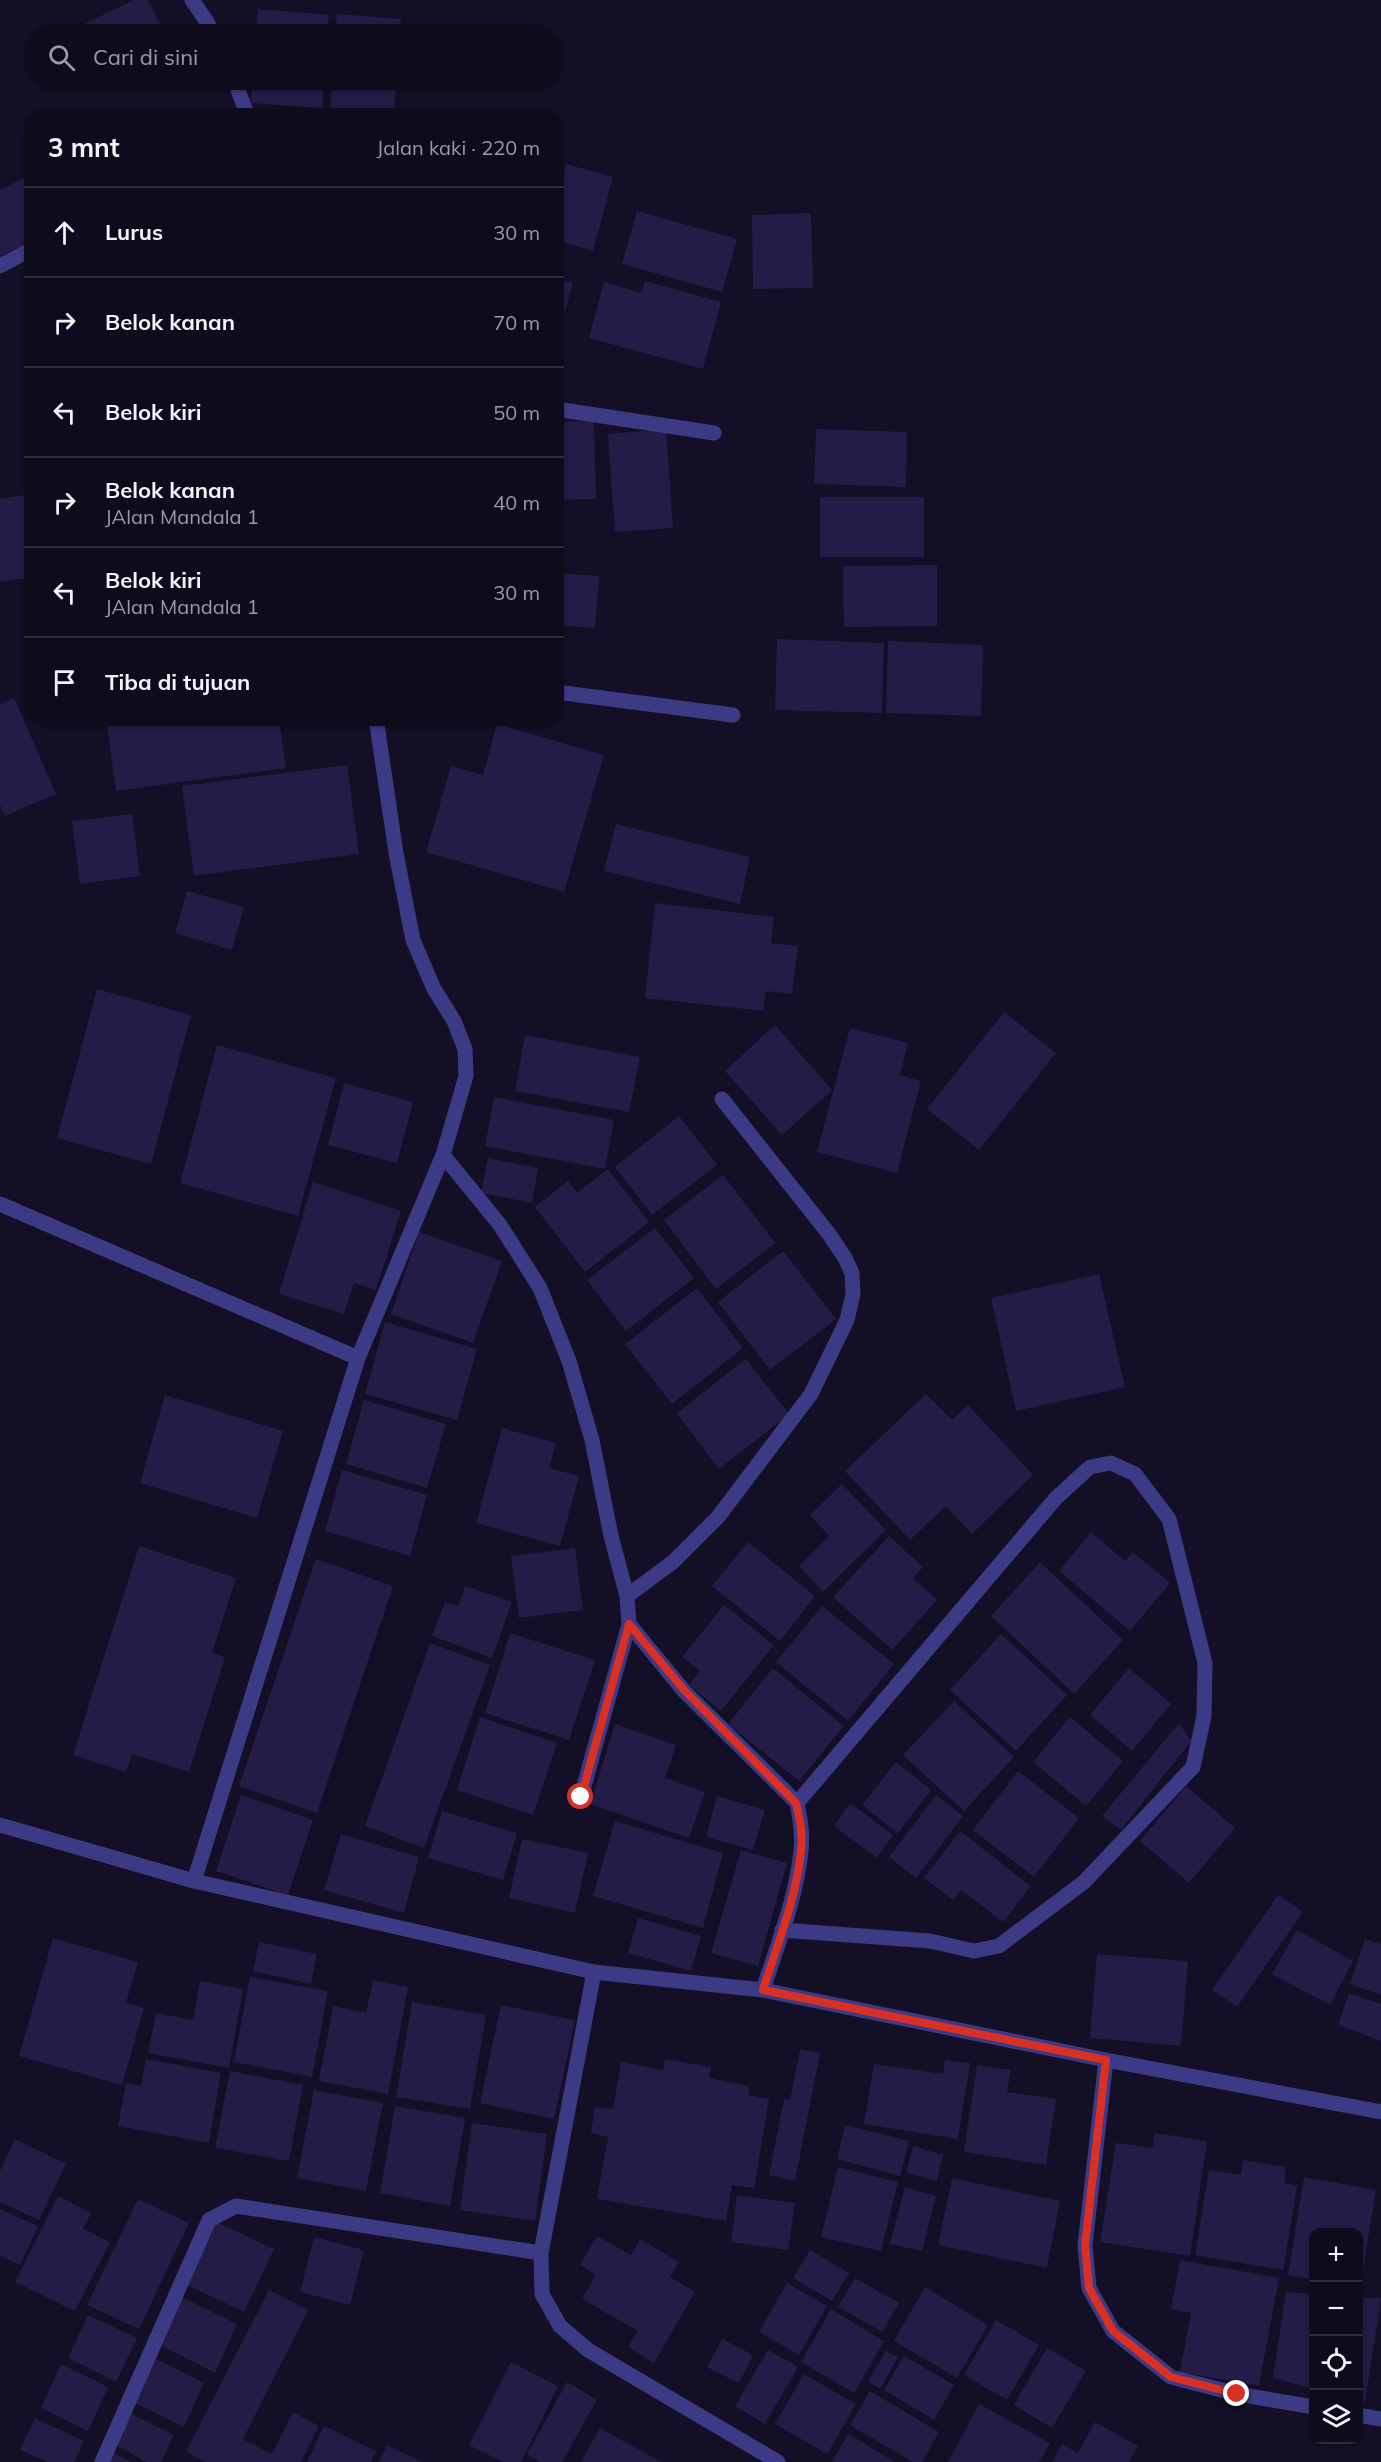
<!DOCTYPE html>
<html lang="id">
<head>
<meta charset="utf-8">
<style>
	:root { --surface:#0e0b1c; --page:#171425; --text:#f1f3f6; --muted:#9b9ba3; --line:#2e2b3b }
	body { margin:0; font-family:Mulish,sans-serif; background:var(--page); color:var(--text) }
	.controls { position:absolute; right:18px; bottom:18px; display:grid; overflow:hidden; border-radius:12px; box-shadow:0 2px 4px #0004 }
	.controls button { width:54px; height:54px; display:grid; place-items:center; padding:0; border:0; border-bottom:2px solid var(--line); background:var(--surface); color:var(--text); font:30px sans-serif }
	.stop { position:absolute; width:18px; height:18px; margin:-14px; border:4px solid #d93025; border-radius:50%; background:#fff }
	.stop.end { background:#d93025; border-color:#fff; box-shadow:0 2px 6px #0008 }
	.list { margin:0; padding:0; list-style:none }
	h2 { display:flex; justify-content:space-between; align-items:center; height:78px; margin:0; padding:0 24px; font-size:26px }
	h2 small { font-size:20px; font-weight:400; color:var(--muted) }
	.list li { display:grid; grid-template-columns:39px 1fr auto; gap:18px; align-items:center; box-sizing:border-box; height:90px; padding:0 24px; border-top:2px solid var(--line) }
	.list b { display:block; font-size:22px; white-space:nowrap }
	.list p { margin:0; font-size:20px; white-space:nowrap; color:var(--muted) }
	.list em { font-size:20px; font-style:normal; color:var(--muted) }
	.icon { flex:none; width:33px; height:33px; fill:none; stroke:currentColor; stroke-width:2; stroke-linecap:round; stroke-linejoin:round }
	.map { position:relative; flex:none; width:1381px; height:2462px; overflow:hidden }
	.search { position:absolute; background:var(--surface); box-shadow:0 2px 4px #0004; left:24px; top:24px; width:540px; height:66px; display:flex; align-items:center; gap:15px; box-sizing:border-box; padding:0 21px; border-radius:33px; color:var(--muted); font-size:22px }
	.panel { position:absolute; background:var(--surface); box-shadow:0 2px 4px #0004; left:24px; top:108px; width:540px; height:618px; border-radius:24px }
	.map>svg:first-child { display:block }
	.building { fill:#241b47 }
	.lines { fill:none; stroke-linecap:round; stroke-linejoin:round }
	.minor { stroke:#3d3a85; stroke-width:15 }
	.route { stroke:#d93025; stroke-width:8 }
</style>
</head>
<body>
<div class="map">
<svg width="1381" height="2462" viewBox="0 0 1381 2462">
	<rect width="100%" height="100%" fill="#130f26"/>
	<path class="building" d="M 134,0 L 148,0 L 165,34 L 63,34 Z
		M 258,9 L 329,15 L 327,34 L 256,34 Z
		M 337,14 L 401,19 L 400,34 L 335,34 Z
		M 62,80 L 90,80 L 67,91 Z
		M 252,80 L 324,80 L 322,108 L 251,103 Z
		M 332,80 L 396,80 L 394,113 L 330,108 Z
		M 566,164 L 613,177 L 593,251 L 556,240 L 556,201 Z
		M 32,174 L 32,241 L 0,256 L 0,190 Z
		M 637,211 L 737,239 L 722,292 L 622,264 Z
		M 811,213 L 813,288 L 753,289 L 752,215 Z
		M 556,278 L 573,283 L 557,340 L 556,340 Z
		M 645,281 L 721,302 L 703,369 L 589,338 L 604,282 L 641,293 Z
		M 594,421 L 596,499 L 556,500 L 556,422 Z
		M 666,429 L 673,528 L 615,532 L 608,434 Z
		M 816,429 L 907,432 L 906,487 L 814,484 Z
		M 32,494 L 32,577 L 0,582 L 0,499 Z
		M 820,497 L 924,497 L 924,557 L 820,557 Z
		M 937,565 L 937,626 L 844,627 L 843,566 Z
		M 556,573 L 599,576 L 595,628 L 556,625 Z
		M 777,639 L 884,643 L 882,713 L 775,710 Z
		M 888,641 L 983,645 L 981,716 L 886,713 Z
		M 14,698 L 56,794 L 5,816 L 0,805 L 0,704 Z
		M 106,718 L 279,718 L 286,768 L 116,791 Z
		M 497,724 L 604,755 L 564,892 L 426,852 L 451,766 L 483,775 Z
		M 347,765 L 359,854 L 194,876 L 182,786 Z
		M 132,814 L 140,876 L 80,884 L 72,821 Z
		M 616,824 L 750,857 L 740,904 L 604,871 Z
		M 187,891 L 244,907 L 232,950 L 175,933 Z
		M 655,903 L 774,917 L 771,943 L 798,946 L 792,994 L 766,991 L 763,1011 L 645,998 Z
		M 97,989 L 191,1015 L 151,1164 L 57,1138 Z
		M 1004,1012 L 1056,1053 L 979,1150 L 927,1109 Z
		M 775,1025 L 832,1090 L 782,1135 L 725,1071 Z
		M 850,1028 L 908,1043 L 900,1075 L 921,1081 L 897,1173 L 817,1152 Z
		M 525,1035 L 640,1057 L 629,1112 L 515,1091 Z
		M 217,1045 L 336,1078 L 298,1216 L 180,1183 Z
		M 344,1083 L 413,1102 L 397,1163 L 328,1145 Z
		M 494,1097 L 614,1120 L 605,1169 L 485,1146 Z
		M 679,1116 L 717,1165 L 652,1215 L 615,1167 Z
		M 488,1158 L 538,1168 L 532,1203 L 481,1193 Z
		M 608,1169 L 649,1222 L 585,1272 L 535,1207 L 568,1181 L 577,1193 Z
		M 723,1175 L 775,1243 L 716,1289 L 664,1220 Z
		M 313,1182 L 401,1211 L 376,1290 L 354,1283 L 344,1314 L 279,1294 Z
		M 655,1228 L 694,1278 L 626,1331 L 587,1280 Z
		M 419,1232 L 502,1261 L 473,1343 L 391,1314 Z
		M 783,1251 L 836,1319 L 770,1370 L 718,1302 Z
		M 1099,1274 L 1125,1387 L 1016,1411 L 991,1298 Z
		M 697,1288 L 743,1348 L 672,1404 L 625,1344 Z
		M 385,1322 L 477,1349 L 457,1420 L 365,1394 Z
		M 746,1359 L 789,1414 L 719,1469 L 677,1413 Z
		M 926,1394 L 952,1420 L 968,1405 L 1033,1475 L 972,1534 L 946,1506 L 910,1540 L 845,1471 Z
		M 165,1395 L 283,1431 L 257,1518 L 140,1483 Z
		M 364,1400 L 446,1424 L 427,1488 L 346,1464 Z
		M 502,1428 L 556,1443 L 549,1468 L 579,1476 L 560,1546 L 476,1523 Z
		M 342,1470 L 427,1495 L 410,1556 L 325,1531 Z
		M 842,1484 L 886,1530 L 823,1592 L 799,1566 L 829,1536 L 810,1515 Z
		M 1091,1532 L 1125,1561 L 1133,1552 L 1170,1583 L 1130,1631 L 1059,1571 Z
		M 889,1536 L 923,1567 L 913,1578 L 937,1600 L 892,1650 L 833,1597 Z
		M 748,1542 L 815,1596 L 780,1641 L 712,1586 Z
		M 139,1546 L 236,1578 L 212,1653 L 225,1657 L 189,1772 L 132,1754 L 126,1772 L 73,1755 Z
		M 575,1548 L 583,1610 L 519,1618 L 511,1556 Z
		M 316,1559 L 393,1586 L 317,1813 L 239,1786 Z
		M 1040,1562 L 1123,1640 L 1074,1694 L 991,1616 Z
		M 465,1586 L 512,1602 L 492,1658 L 432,1636 L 445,1602 L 458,1606 Z
		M 724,1605 L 774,1645 L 721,1711 L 689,1685 L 700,1671 L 682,1657 Z
		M 822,1606 L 894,1664 L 848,1721 L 776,1662 Z
		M 510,1633 L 595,1660 L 569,1740 L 485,1713 Z
		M 1001,1634 L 1067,1695 L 1016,1751 L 950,1690 Z
		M 430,1643 L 490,1665 L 424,1848 L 365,1826 Z
		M 773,1668 L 844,1726 L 799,1781 L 728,1724 Z
		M 1129,1668 L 1171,1704 L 1132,1751 L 1090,1715 Z
		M 954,1701 L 1014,1757 L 964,1811 L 903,1755 Z
		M 480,1717 L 557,1743 L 533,1815 L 457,1790 Z
		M 1070,1717 L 1123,1761 L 1086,1806 L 1033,1762 Z
		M 1179,1723 L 1191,1741 L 1121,1830 L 1102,1816 Z
		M 615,1724 L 676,1745 L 665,1778 L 705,1792 L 689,1838 L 590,1804 Z
		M 896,1762 L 931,1790 L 898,1833 L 862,1805 Z
		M 1018,1771 L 1079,1818 L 1034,1877 L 973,1830 Z
		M 1186,1786 L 1235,1828 L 1189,1883 L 1140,1841 Z
		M 241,1795 L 313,1820 L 288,1895 L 216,1871 Z
		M 936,1795 L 963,1816 L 916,1878 L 889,1857 Z
		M 717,1796 L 765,1810 L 753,1850 L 706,1837 Z
		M 850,1803 L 893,1835 L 877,1858 L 834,1826 Z
		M 442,1811 L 517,1833 L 503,1880 L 428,1858 Z
		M 615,1821 L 723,1853 L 703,1928 L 593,1896 Z
		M 960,1831 L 1031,1886 L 1003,1922 L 961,1890 L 953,1900 L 924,1878 Z
		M 341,1834 L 419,1857 L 404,1913 L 324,1890 Z
		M 522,1839 L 588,1853 L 575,1913 L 509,1898 Z
		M 741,1850 L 787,1863 L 758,1966 L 711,1953 Z
		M 1278,1895 L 1303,1912 L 1237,2007 L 1212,1990 Z
		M 638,1918 L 701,1936 L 691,1971 L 628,1953 Z
		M 1297,1930 L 1353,1961 L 1330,2005 L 1272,1974 Z
		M 53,1938 L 138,1962 L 126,2003 L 144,2008 L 122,2085 L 19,2056 Z
		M 1365,1939 L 1381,1944 L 1381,1995 L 1350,1984 Z
		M 259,1942 L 317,1954 L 311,1984 L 253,1971 Z
		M 1097,1954 L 1188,1961 L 1181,2046 L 1090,2038 Z
		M 250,1977 L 328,1991 L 312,2077 L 234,2062 Z
		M 373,1980 L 408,1987 L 388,2094 L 319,2081 L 333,2006 L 366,2013 Z
		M 200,1981 L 243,1989 L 229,2068 L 148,2053 L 156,2013 L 193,2020 Z
		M 1349,1993 L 1381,2004 L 1381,2041 L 1338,2025 Z
		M 412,2002 L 486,2015 L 470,2109 L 396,2097 Z
		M 501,2005 L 575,2020 L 554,2119 L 480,2103 Z
		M 800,2049 L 820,2053 L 795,2181 L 769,2175 L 784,2099 L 790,2100 Z
		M 146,2059 L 221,2073 L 209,2143 L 118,2126 L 126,2083 L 141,2086 Z
		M 665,2059 L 711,2067 L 709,2078 L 749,2086 L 748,2095 L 769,2099 L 754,2188 L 732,2185 L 726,2221 L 597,2199 L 608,2137 L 591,2133 L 595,2107 L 613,2109 L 621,2062 L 663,2070 Z
		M 945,2060 L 970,2063 L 958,2139 L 864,2124 L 874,2064 L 943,2074 Z
		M 977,2065 L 1011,2070 L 1007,2092 L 1056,2099 L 1046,2165 L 964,2152 Z
		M 230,2071 L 303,2085 L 289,2161 L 215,2148 Z
		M 314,2090 L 383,2103 L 366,2191 L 297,2178 Z
		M 395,2106 L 465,2118 L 450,2206 L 380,2193 Z
		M 472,2123 L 547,2134 L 535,2221 L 460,2210 Z
		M 845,2125 L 909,2141 L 900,2176 L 837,2159 Z
		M 1155,2133 L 1207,2141 L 1190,2256 L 1100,2242 L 1116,2143 L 1153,2148 Z
		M 15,2139 L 66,2164 L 39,2220 L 0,2202 L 0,2171 Z
		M 913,2146 L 943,2155 L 937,2181 L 906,2173 Z
		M 1243,2160 L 1286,2167 L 1284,2183 L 1297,2186 L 1283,2270 L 1195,2255 L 1209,2170 L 1241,2175 Z
		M 838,2167 L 898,2182 L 881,2251 L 821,2237 Z
		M 1304,2177 L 1376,2190 L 1360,2288 L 1358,2232 L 1314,2232 L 1314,2280 L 1288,2275 Z
		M 952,2178 L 1060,2201 L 1047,2268 L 938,2245 Z
		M 905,2187 L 936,2196 L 922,2251 L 890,2244 Z
		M 737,2195 L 795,2203 L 788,2250 L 731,2242 Z
		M 58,2196 L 91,2213 L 83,2229 L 110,2242 L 75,2311 L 15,2282 Z
		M 138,2199 L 189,2223 L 139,2329 L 87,2305 Z
		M 0,2209 L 38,2226 L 20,2265 L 0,2256 Z
		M 212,2220 L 274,2249 L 244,2312 L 183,2283 Z
		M 597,2236 L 631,2255 L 640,2239 L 679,2262 L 670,2277 L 695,2292 L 654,2363 L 628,2347 L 638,2331 L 582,2299 L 596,2275 L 580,2265 Z
		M 314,2237 L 364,2250 L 350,2305 L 300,2292 Z
		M 810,2250 L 849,2273 L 832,2301 L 793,2278 Z
		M 1180,2260 L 1279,2278 L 1259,2386 L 1180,2372 L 1191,2313 L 1171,2309 Z
		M 855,2278 L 899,2303 L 882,2332 L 838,2307 Z
		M 787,2283 L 827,2306 L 799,2355 L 759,2332 Z
		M 925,2287 L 988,2325 L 957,2378 L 894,2341 Z
		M 269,2290 L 308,2310 L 243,2439 L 272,2454 L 293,2412 L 319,2426 L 301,2462 L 205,2462 L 186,2452 Z
		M 1286,2292 L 1314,2294 L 1314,2389 L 1273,2378 Z
		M 180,2296 L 237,2324 L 215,2373 L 158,2344 Z
		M 1358,2297 L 1381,2298 L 1365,2403 L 1358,2401 Z
		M 831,2309 L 884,2341 L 854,2393 L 801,2362 Z
		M 88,2315 L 137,2338 L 116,2382 L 68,2358 Z
		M 996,2320 L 1039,2345 L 1007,2400 L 964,2375 Z
		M 722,2339 L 753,2355 L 739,2383 L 707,2367 Z
		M 1047,2348 L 1086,2371 L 1052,2428 L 1014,2405 Z
		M 768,2350 L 798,2367 L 765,2424 L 735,2406 Z
		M 886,2351 L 898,2357 L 880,2389 L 868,2381 Z
		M 904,2356 L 954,2385 L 934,2420 L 884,2390 Z
		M 152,2357 L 204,2383 L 184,2427 L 133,2402 Z
		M 511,2362 L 558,2386 L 521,2462 L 503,2462 L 469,2445 Z
		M 61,2364 L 108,2387 L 88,2431 L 41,2408 Z
		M 804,2374 L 856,2404 L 827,2454 L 775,2424 Z
		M 567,2382 L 597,2400 L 562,2462 L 540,2462 L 527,2454 Z
		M 870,2391 L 939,2432 L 922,2462 L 913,2462 L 850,2425 Z
		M 979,2404 L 1050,2443 L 1039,2462 L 948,2462 Z
		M 128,2412 L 174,2435 L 161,2462 L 146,2462 L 114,2444 Z
		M 35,2418 L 84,2441 L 74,2462 L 47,2462 L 20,2450 Z
		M 1095,2422 L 1138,2446 L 1129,2462 L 1052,2462 L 1062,2444 L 1078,2453 Z
		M 324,2426 L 376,2451 L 371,2462 L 307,2462 Z
		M 600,2428 L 661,2462 L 581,2462 Z
		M 848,2434 L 895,2462 L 832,2462 Z
		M 387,2445 L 422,2462 L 379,2462 Z
		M 112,2452 L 131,2462 L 108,2462 Z"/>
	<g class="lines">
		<path class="minor" d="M 192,0 L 207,22 L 213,34
			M 234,80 L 248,116
			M 0,266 L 32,249
			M 556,409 L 714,433
			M 556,692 L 733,715
			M 376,718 L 396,853 L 413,940 L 434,989 L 454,1021 L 465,1049 L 466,1076 L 443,1155 L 500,1225 L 540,1288 L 569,1361 L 592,1440 L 611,1536 L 627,1596 L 629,1624 L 684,1691 L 797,1803 C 800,1818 803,1834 801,1850 C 797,1896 777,1946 763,1990
			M 0,1204 L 358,1358
			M 627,1596 L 673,1562 L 718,1517 L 811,1394 L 847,1320 L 853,1294 L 852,1273 L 845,1258 L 829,1234 L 722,1099
			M 581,1797 L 629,1624
			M 0,1825 L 194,1881 L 594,1972 L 763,1990 L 1106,2060 L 1381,2112
			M 194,1881 L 358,1358 L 443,1155
			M 782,1930 L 930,1941 L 974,1951 L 999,1946 L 1084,1882 L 1193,1767 L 1204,1716 L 1205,1663 L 1169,1519 L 1135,1474 L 1111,1463 L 1090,1467 L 1056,1498 L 797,1803
			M 594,1972 L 541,2253 L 542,2294 L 560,2326 L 588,2350 L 778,2462
			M 1106,2060 L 1085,2245 L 1089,2288 L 1113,2331 L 1171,2377 L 1237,2394 L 1314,2407
			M 1358,2415 L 1381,2419
			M 102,2462 L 209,2220 L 236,2206 L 541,2253"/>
	</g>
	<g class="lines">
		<path class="route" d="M 581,1797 L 629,1624 L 684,1690 L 796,1803 C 800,1818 803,1834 801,1850 C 797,1896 777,1946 763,1990 L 1106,2060 L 1085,2245 L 1089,2288 L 1113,2331 L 1171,2377 L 1237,2394"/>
	</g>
</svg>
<div class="controls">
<button>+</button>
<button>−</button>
<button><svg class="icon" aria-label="locate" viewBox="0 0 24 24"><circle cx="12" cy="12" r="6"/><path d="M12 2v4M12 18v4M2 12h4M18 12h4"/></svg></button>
<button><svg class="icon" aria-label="layers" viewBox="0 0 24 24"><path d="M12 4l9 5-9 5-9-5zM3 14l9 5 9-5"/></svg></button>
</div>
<div class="stop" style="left:581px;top:1797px"></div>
<div class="stop end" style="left:1237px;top:2394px"></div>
<div class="search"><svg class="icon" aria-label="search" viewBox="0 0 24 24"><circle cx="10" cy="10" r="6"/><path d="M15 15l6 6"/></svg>Cari di sini</div>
<section class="panel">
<h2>3 mnt<small>Jalan kaki · 220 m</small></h2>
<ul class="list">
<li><svg class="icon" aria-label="ahead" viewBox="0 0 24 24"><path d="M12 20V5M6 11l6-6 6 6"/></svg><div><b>Lurus</b></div><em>30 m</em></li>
<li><svg class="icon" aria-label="right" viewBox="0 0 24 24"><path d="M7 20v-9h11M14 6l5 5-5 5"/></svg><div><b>Belok kanan</b></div><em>70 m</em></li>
<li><svg class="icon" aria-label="left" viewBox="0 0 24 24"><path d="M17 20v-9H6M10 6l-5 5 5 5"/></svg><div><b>Belok kiri</b></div><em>50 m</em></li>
<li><svg class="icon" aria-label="right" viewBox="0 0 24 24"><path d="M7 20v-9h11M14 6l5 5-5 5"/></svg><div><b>Belok kanan</b><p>JAlan Mandala 1</p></div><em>40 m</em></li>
<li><svg class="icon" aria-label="left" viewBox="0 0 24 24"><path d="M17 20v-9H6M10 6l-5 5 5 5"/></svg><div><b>Belok kiri</b><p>JAlan Mandala 1</p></div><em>30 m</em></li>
<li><svg class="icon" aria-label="arrive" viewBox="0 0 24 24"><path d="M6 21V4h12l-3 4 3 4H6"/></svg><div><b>Tiba di tujuan</b></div></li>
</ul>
</section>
</div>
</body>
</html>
